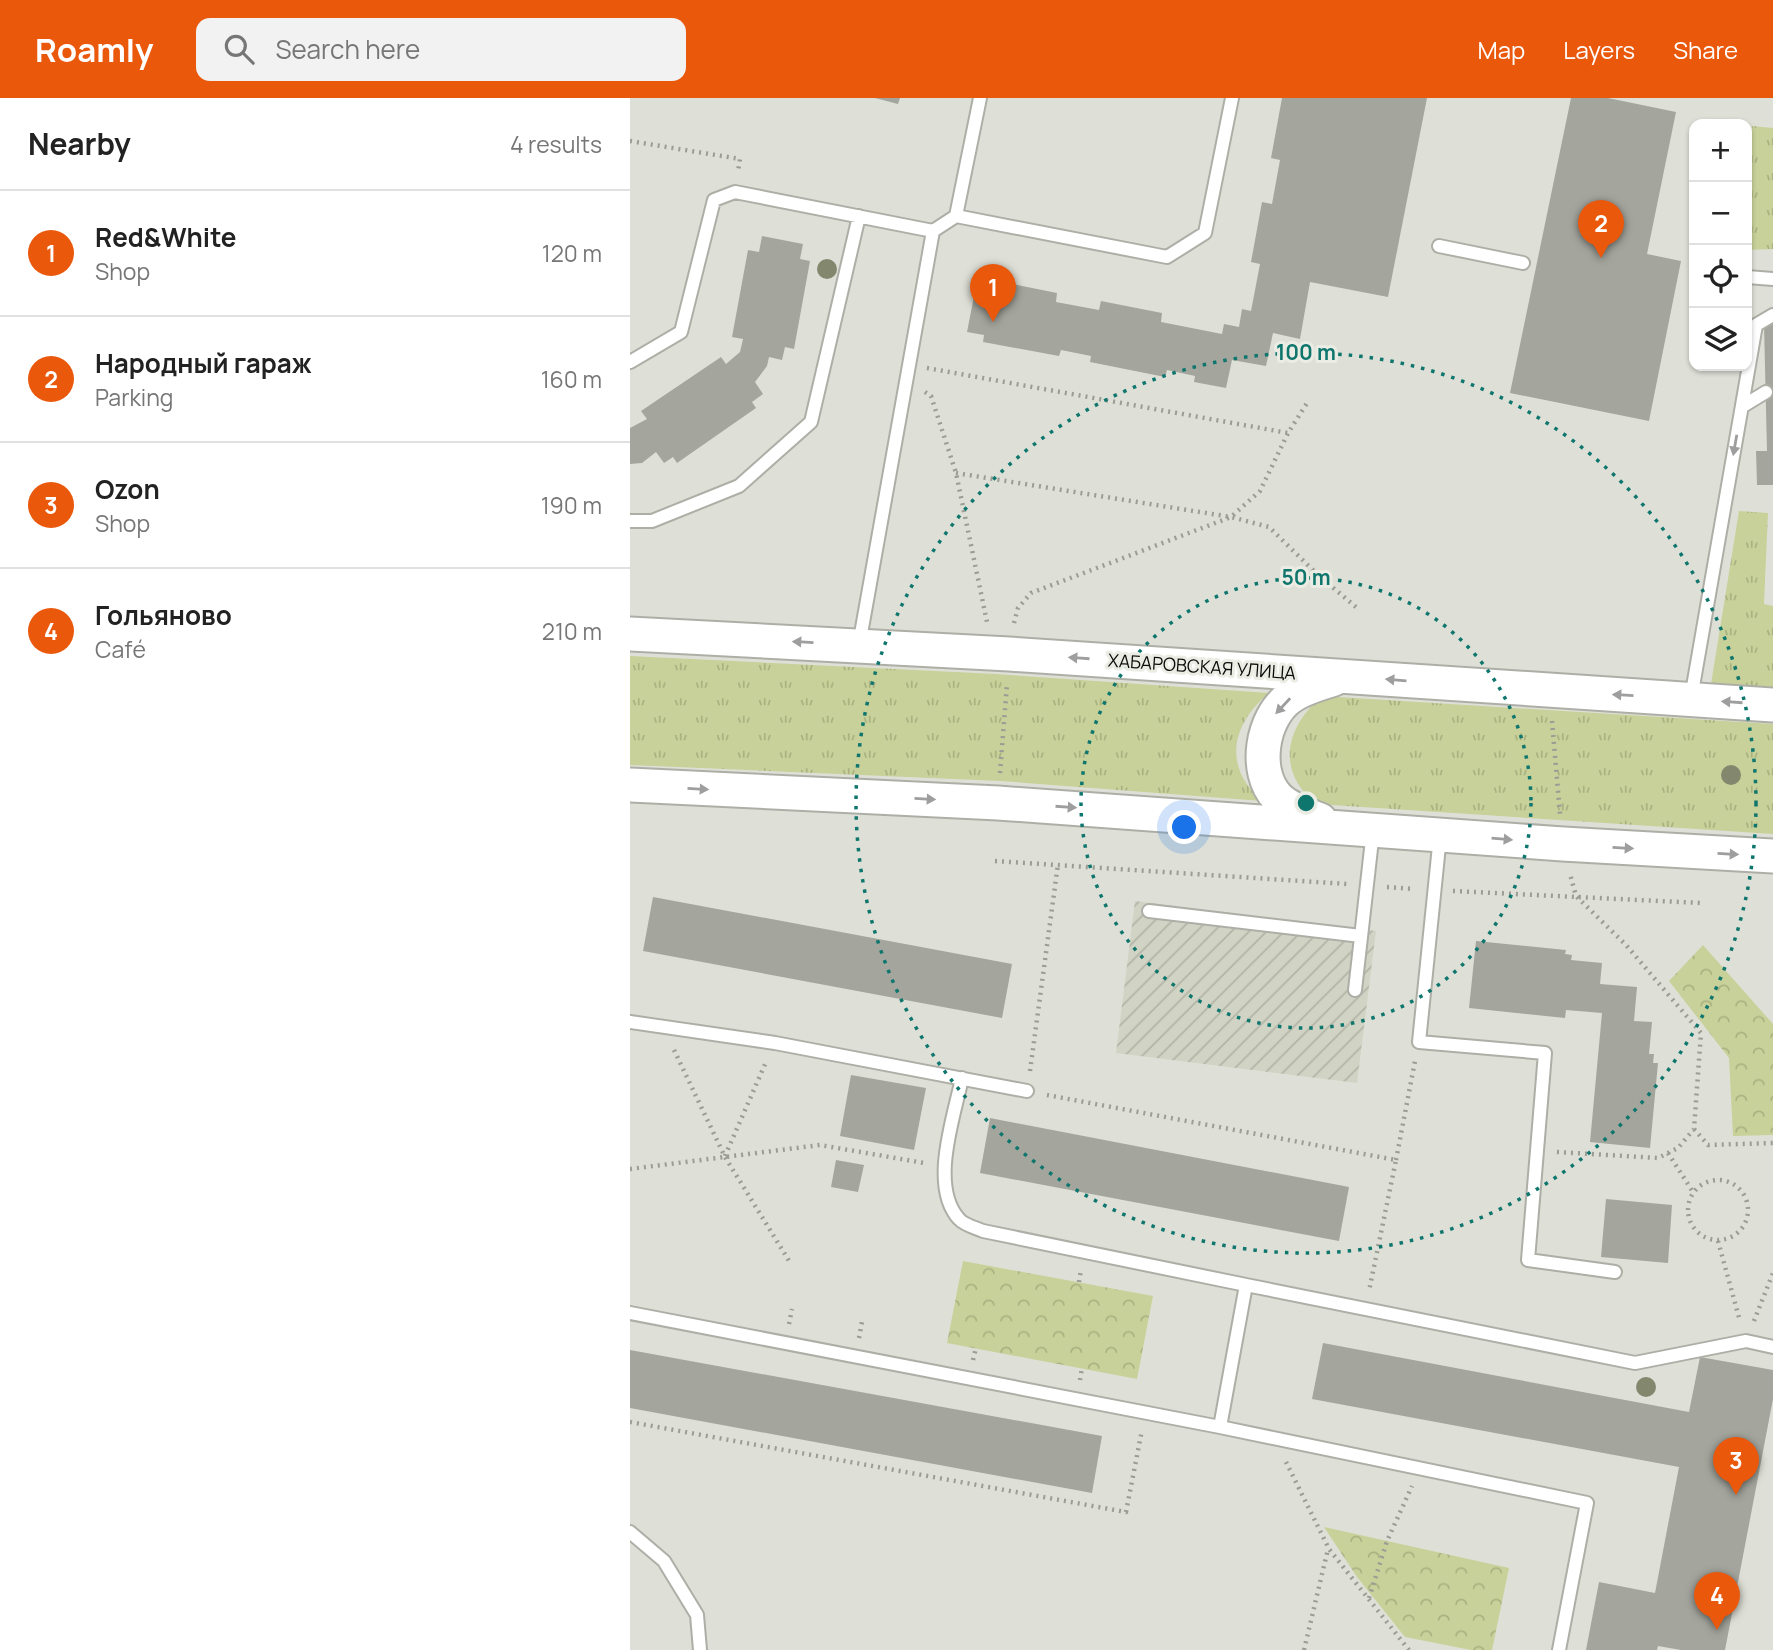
<!DOCTYPE html>
<html lang="en">
<head>
<meta charset="utf-8">
<style>
	:root { --surface:#fff; --page:#f2f2f2; --text:#222; --muted:#767676; --line:#e0e0e0; --accent:#ea580c }
	body { margin:0; font-family:Manrope,sans-serif; background:var(--page); color:var(--text) }
	.controls { position:absolute; right:21px; top:21px; display:grid; overflow:hidden; border-radius:14px; box-shadow:0 2px 5px #0004 }
	.controls button { width:63px; height:63px; display:grid; place-items:center; padding:0; border:0; border-bottom:2px solid var(--line); background:var(--surface); color:var(--text); font:35px sans-serif }
	.you { position:absolute; left:555px; top:730px; width:24px; height:24px; margin:-18px; border:5px solid #fff; border-radius:50%; background:#1a73e8; box-shadow:0 0 0 10px #1a73e833 }
	.badge { display:grid; place-items:center; width:46px; height:46px; border-radius:50%; background:var(--accent); color:#fff; font-size:23px; font-weight:700 }
	.pin { position:absolute; translate:-50% -58px; filter:drop-shadow(0 2px 4px #0008) }
	.pin::after { content:''; position:absolute; top:37px; width:24px; height:21px; background:inherit; clip-path:polygon(0 0,100% 0,50% 100%) }
	.list { margin:0; padding:0; list-style:none }
	h2 { display:flex; justify-content:space-between; align-items:center; height:91px; margin:0; padding:0 28px; font-size:30px }
	h2 small { font-size:23px; font-weight:400; color:var(--muted) }
	.list li { display:grid; grid-template-columns:46px 1fr auto; gap:21px; align-items:center; box-sizing:border-box; height:126px; padding:0 28px; border-top:2px solid var(--line) }
	.list b { display:block; font-size:26px; white-space:nowrap }
	.list p { margin:0; font-size:23px; white-space:nowrap; color:var(--muted) }
	.list em { font-size:23px; font-style:normal; color:var(--muted) }
	.icon { flex:none; width:38px; height:38px; fill:none; stroke:currentColor; stroke-width:2; stroke-linecap:round; stroke-linejoin:round }
	.map { position:relative; flex:none; width:1143px; height:1552px; overflow:hidden }
	header { display:flex; align-items:center; gap:42px; box-sizing:border-box; height:98px; padding:0 35px; background:var(--accent); color:#fff }
	header strong { font-size:33px }
	nav { display:flex; gap:38px; margin-inline-start:auto; font-size:24px }
	.search { width:490px; height:63px; background:var(--page); display:flex; align-items:center; gap:18px; box-sizing:border-box; padding:0 24px; border-radius:14px; color:var(--muted); font-size:26px }
	main { display:flex }
	aside { flex:1; background:var(--surface) }
	.map>svg:first-child { display:block }
	.industrial { fill:url(#industrial-furrows) }
	.grass { fill:url(#grass-tufts) }
	.park { fill:url(#park-crowns) }
	.building { fill:#a4a69e }
	.lines { fill:none; stroke-linecap:round; stroke-linejoin:round }
	.lane-casing { stroke:#adafa7; stroke-width:16 }
	.secondary-casing { stroke:#adafa7; stroke-width:37 }
	.path { stroke:#9b9c95; stroke-width:4.5; stroke-dasharray:2 5; stroke-linecap:butt }
	.lane { stroke:#fff; stroke-width:12 }
	.secondary { stroke:#fff; stroke-width:33 }
	.tree { fill:#83876e }
	.oneway { fill:#9d9e9d }
	.ring { fill:none; stroke:#0f766e; stroke-width:3.5; stroke-dasharray:3.5 7 }
	.labels { text-anchor:middle; dominant-baseline:central; stroke-width:6; stroke-linejoin:round; paint-order:stroke }
	.street-label { font-size:18px; fill:#0b0c09; stroke:#ebede4 }
	.centre { fill:#0f766e; stroke:#ebede4; stroke-width:3.5 }
	.ring-label { font-size:21px; text-anchor:middle; font-weight:bold; fill:#0f766e; stroke:#ebede4; stroke-width:6; stroke-linejoin:round; paint-order:stroke }
</style>
</head>
<body>
<header>
<strong>Roamly</strong>
<div class="search"><svg class="icon" aria-label="search" viewBox="0 0 24 24"><circle cx="10" cy="10" r="6"/><path d="M15 15l6 6"/></svg>Search here</div>
<nav><a>Map</a><a>Layers</a><a>Share</a></nav>
</header>
<main>
<aside>
<h2>Nearby<small>4 results</small></h2>
<ul class="list">
<li><span class="badge">1</span><div><b>Red&amp;White</b><p>Shop</p></div><em>120 m</em></li>
<li><span class="badge">2</span><div><b>Народный гараж</b><p>Parking</p></div><em>160 m</em></li>
<li><span class="badge">3</span><div><b>Ozon</b><p>Shop</p></div><em>190 m</em></li>
<li><span class="badge">4</span><div><b>Гольяново</b><p>Café</p></div><em>210 m</em></li>
</ul>
</aside>
<div class="map">
<svg width="1143" height="1552" viewBox="0 0 1143 1552">
	<defs>
		<pattern id="industrial-furrows" width="10" height="10" patternUnits="userSpaceOnUse" patternTransform="scale(1.75)"><rect width="10" height="10" fill="#d1d4c4"/><path d="M-1 1l2-2M0 10L10 0M9 11l2-2" fill="none" stroke="#b2b5a7"/></pattern>
		<pattern id="grass-tufts" width="24" height="20" patternUnits="userSpaceOnUse" patternTransform="scale(1.75)"><rect width="24" height="20" fill="#c8d199"/><path d="M3 7l-1-3M5 7V3M7 7l1-3M15 17l-1-3M17 17v-4M19 17l1-3" fill="none" stroke="#aab282"/></pattern>
		<pattern id="park-crowns" width="20" height="18" patternUnits="userSpaceOnUse" patternTransform="scale(1.75)"><rect width="20" height="18" fill="#c8d199"/><path d="M2 6a3 3 0 1 1 6 0M12 15a3 3 0 1 1 6 0" fill="none" stroke="#aab282"/></pattern>
	</defs>
	<rect width="100%" height="100%" fill="#dee0d7"/>
	<path class="industrial" d="M 505,803 L 746,833 L 727,985 L 486,955 Z"/>
	<path class="grass" d="M 1122,28 L 1143,30 L 1143,151 L 1117,152 L 1117,71 Z
		M 1109,413 L 1138,415 L 1134,506 L 1143,508 L 1143,598 L 1080,592 Z
		M 0,558 L 366,576 L 639,595 C 602,626 592,668 632,703 L 370,683 L 0,667 Z
		M 692,598 L 1143,626 L 1143,736 L 686,706 C 645,672 656,629 692,598 Z"/>
	<path class="park" d="M 1073,847 L 1143,926 L 1143,1037 L 1103,1038 L 1099,960 L 1039,883 Z
		M 333,1163 L 523,1198 L 507,1281 L 317,1245 Z
		M 694,1429 L 879,1470 L 862,1552 L 841,1552 L 775,1539 L 727,1479 Z"/>
	<path class="building" d="M 245,0 L 270,0 L 268,6 Z
		M 652,0 L 797,0 L 758,199 L 680,184 L 670,241 L 643,235 L 636,268 L 602,262 L 596,290 L 564,284 L 565,278 L 537,272 L 535,279 L 460,264 L 461,258 L 431,252 L 429,258 L 353,244 L 354,237 L 337,234 L 346,188 L 361,191 L 363,182 L 427,195 L 426,204 L 469,212 L 471,203 L 532,215 L 531,224 L 592,236 L 594,226 L 609,229 L 612,211 L 621,213 L 630,166 L 621,164 L 632,104 L 642,106 L 650,62 L 641,60 Z
		M 941,0 L 978,0 L 1046,14 L 1017,156 L 1051,163 L 1019,323 L 880,295 Z
		M 132,138 L 173,146 L 170,161 L 180,163 L 164,251 L 155,249 L 152,262 L 139,259 L 137,268 L 125,284 L 133,296 L 122,304 L 126,310 L 47,365 L 43,359 L 34,365 L 26,354 L 12,365 L 0,366 L 0,330 L 17,321 L 11,313 L 91,259 L 96,266 L 110,254 L 113,241 L 102,239 L 118,152 L 129,154 Z
		M 1143,221 L 1143,387 L 1127,387 L 1126,353 L 1137,353 L 1134,227 Z
		M 23,799 L 382,866 L 372,920 L 13,853 Z
		M 846,843 L 936,852 L 935,856 L 942,857 L 941,862 L 972,865 L 970,886 L 1007,889 L 1004,923 L 1022,924 L 1019,956 L 1024,956 L 1023,965 L 1028,965 L 1020,1050 L 960,1044 L 972,915 L 936,912 L 935,920 L 839,910 Z
		M 221,977 L 296,990 L 284,1052 L 210,1038 Z
		M 360,1020 L 719,1089 L 709,1143 L 350,1075 Z
		M 206,1062 L 234,1067 L 228,1094 L 201,1089 Z
		M 976,1101 L 1042,1107 L 1038,1165 L 971,1159 Z
		M 693,1245 L 1059,1314 L 1070,1259 L 1143,1272 L 1143,1301 L 1095,1552 L 1051,1552 L 1028,1548 L 1027,1552 L 956,1552 L 969,1484 L 1025,1495 L 1049,1369 L 682,1301 Z
		M 0,1252 L 472,1338 L 462,1395 L 0,1310 Z"/>
	<g class="lines">
		<g class="lane-casing">
			<path id="lane" d="M 326,118 L 537,159 L 575,135 L 602,0
				M 809,148 L 893,165
				M 1117,179 L 1143,181
				M 0,264 L 51,234 L 84,102 L 105,94 L 303,133
				M 1113,308 L 1136,294
				M 0,423 L 22,423 L 109,388 L 181,324 L 229,118
				M 229,547 L 303,133 L 326,118 L 350,0
				M 1061,600 L 1126,227 L 1143,217
				M 810,738 L 789,944 L 915,955 L 898,1162 L 985,1174
				M 519,813 L 731,838
				M 725,892 L 743,733
				M 0,924 L 145,945 L 397,993
				M 332,980 C 324,1019 299,1088 329,1121 C 334,1127 346,1130 353,1133 L 616,1187
				M 0,1215 L 590,1329 L 616,1187 L 1005,1265 L 1116,1243 L 1143,1249
				M 590,1329 L 957,1405 L 929,1552
				M 0,1434 L 34,1463 L 67,1517 L 70,1552"/>
		</g>
		<g class="secondary-casing">
			<path id="secondary" d="M 0,536 L 379,556 L 1143,607
				M 0,687 L 368,705 L 933,746 L 1143,758
				M 690,722 C 677,717 657,710 647,699 C 623,673 632,620 659,600 C 672,590 689,586 704,581"/>
		</g>
		<path class="path" d="M 0,43 L 110,61 L 108,74
			M 297,270 L 658,335
			M 295,294 L 301,298 L 326,375 L 357,524
			M 326,375 L 601,419 L 639,429 L 688,477 L 726,509
			M 384,525 L 388,510 L 401,495 L 601,419 L 630,393 L 658,335 L 679,302
			M 922,623 L 930,716
			M 370,675 L 377,586
			M 365,763 L 717,786
			M 757,789 L 783,791
			M 823,793 L 1071,805
			M 44,952 L 95,1059 L 161,1166
			M 400,973 L 428,766
			M 417,997 L 766,1062 L 739,1193
			M 1064,1031 L 1078,1047 L 1143,1045
			M 927,1054 L 1028,1060 L 1048,1050 L 1064,1031 L 1071,935 L 996,847 L 946,798 L 940,776
			M 1038,1055 L 1063,1094
			M 95,1058 L 136,964
			M 766,1062 L 785,963
			M 0,1071 L 190,1047 L 294,1065
			M1058 1112a30 30 0 1 1 60 0a30 30 0 1 1-60 0Z
			M 1088,1143 L 1110,1223
			M 449,1184 L 451,1172
			M 1124,1223 L 1143,1175
			M 159,1226 L 162,1211
			M 229,1240 L 232,1224
			M 343,1262 L 346,1250
			M 450,1282 L 452,1270
			M 0,1324 L 496,1414 L 512,1332
			M 656,1364 L 699,1451 L 779,1552
			M 739,1500 L 757,1443 L 782,1388
			M 674,1552 L 698,1451"/>
		<use href="#lane" class="lane"/>
		<use href="#secondary" class="secondary"/>
	</g>
	<g class="tree">
		<circle cx="197" cy="171" r="10"/>
		<circle cx="1101" cy="677" r="10"/>
		<circle cx="1016" cy="1289" r="10"/>
	</g>
	<defs><path id="oneway-solid" d="M-6-.8H1V-3.2L6.5 0L1 3.2V.8H-6Z" transform="scale(1.75)"/></defs>
	<g class="oneway">
		<use href="#oneway-solid" transform="translate(1105 347) rotate(100)"/>
		<use href="#oneway-solid" transform="translate(173 544) rotate(-177)"/>
		<use href="#oneway-solid" transform="translate(449 560) rotate(-176)"/>
		<use href="#oneway-solid" transform="translate(766 582) rotate(-175)"/>
		<use href="#oneway-solid" transform="translate(993 597) rotate(-177)"/>
		<use href="#oneway-solid" transform="translate(1102 604) rotate(-176)"/>
		<use href="#oneway-solid" transform="translate(653 608) rotate(133)"/>
		<use href="#oneway-solid" transform="translate(68 691) rotate(3)"/>
		<use href="#oneway-solid" transform="translate(295 701) rotate(3)"/>
		<use href="#oneway-solid" transform="translate(436 709) rotate(4)"/>
		<use href="#oneway-solid" transform="translate(872 741) rotate(5)"/>
		<use href="#oneway-solid" transform="translate(993 750) rotate(3)"/>
		<use href="#oneway-solid" transform="translate(1098 756) rotate(3)"/>
	</g>
	<g class="ring">
		<circle cx="676" cy="705" r="225"/>
		<circle cx="676" cy="705" r="450"/>
	</g>
	<g class="labels">
		<g class="street-label">
			<text transform="translate(572 568) rotate(4)">ХАБАРОВСКАЯ УЛИЦА</text>
		</g>
	</g>
	<circle cx="676" cy="705" r="10" class="centre"/>
	<g class="ring-label">
		<text x="676" y="262">100 m</text>
		<text x="676" y="487">50 m</text>
	</g>
</svg>
<div class="controls">
<button>+</button>
<button>−</button>
<button><svg class="icon" aria-label="locate" viewBox="0 0 24 24"><circle cx="12" cy="12" r="6"/><path d="M12 2v4M12 18v4M2 12h4M18 12h4"/></svg></button>
<button><svg class="icon" aria-label="layers" viewBox="0 0 24 24"><path d="M12 4l9 5-9 5-9-5zM3 14l9 5 9-5"/></svg></button>
</div>
<div class="you"></div>
<div class="pin badge" style="left:363px;top:224px">1</div>
<div class="pin badge" style="left:971px;top:160px">2</div>
<div class="pin badge" style="left:1106px;top:1397px">3</div>
<div class="pin badge" style="left:1087px;top:1532px">4</div>
</div>
</main>
</body>
</html>
